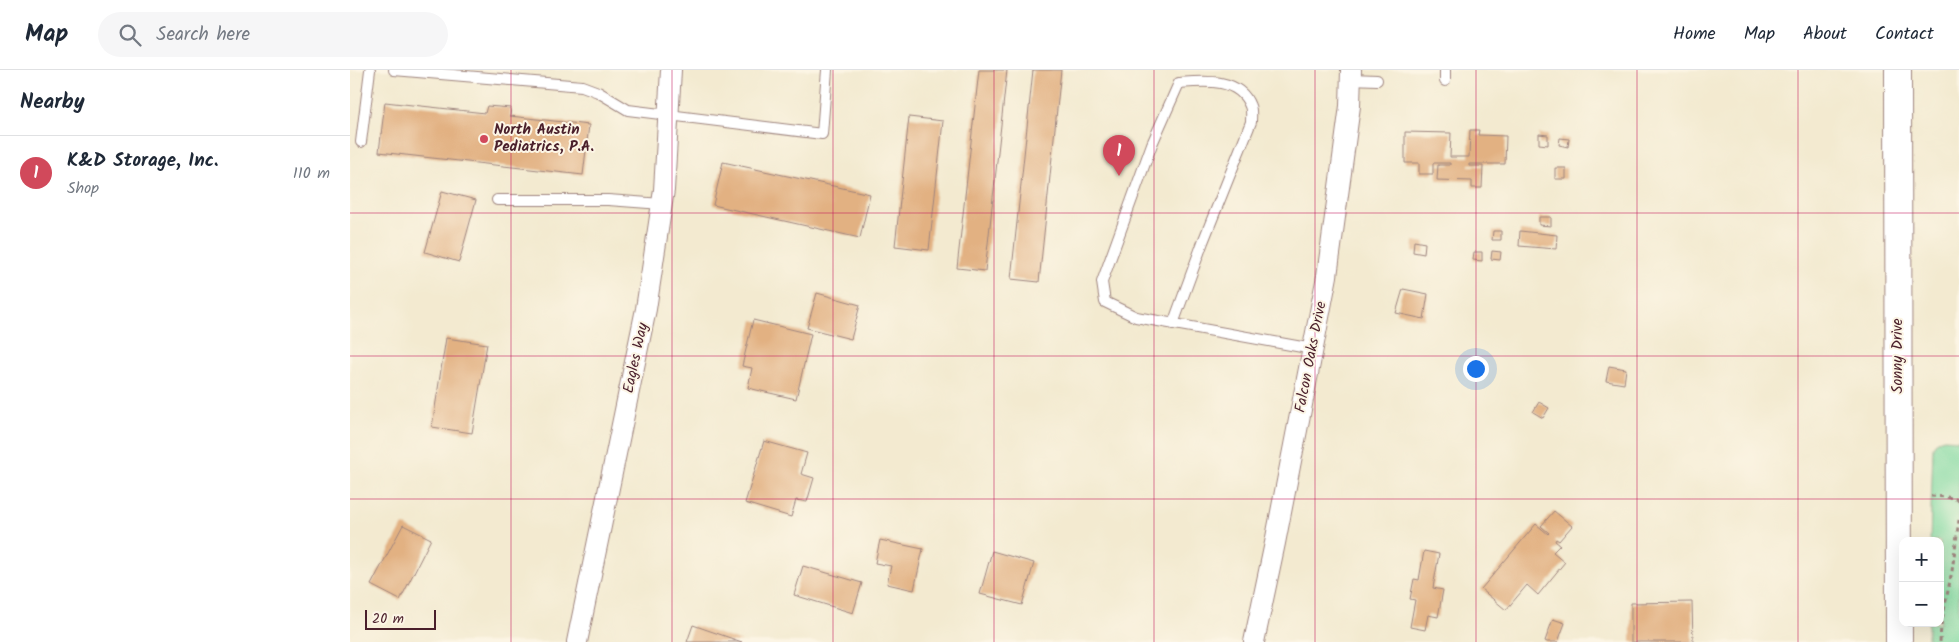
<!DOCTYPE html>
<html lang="en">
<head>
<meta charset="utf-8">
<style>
	:root { --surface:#fff; --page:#f6f6f7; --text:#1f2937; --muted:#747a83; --line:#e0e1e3; --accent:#d1495b }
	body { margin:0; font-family:Kalam,sans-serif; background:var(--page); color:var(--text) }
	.controls { position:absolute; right:15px; bottom:15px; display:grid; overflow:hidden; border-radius:10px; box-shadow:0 5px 20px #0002 }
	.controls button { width:45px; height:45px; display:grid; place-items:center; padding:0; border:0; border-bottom:1px solid var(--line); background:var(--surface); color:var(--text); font:25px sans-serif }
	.scale { position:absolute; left:15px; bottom:12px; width:71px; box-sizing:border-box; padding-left:5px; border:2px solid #4a1f2b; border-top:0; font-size:14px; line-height:18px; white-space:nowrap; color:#4a1f2b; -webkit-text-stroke:4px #fcf5e5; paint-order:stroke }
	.you { position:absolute; left:1125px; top:298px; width:18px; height:18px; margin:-12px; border:4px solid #fff; border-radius:50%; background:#1a73e8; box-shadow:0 0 0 8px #1a73e833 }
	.badge { display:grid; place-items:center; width:32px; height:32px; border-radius:50%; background:var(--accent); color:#fff; font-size:16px; font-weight:700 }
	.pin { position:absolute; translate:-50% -41px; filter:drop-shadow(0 1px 2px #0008) }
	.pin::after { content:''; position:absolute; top:26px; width:18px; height:15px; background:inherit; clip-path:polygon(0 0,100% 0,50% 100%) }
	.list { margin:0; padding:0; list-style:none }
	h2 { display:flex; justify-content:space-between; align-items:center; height:65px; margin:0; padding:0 20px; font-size:21px }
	h2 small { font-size:16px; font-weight:400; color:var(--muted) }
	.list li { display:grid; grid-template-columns:32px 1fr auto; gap:15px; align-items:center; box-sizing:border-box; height:75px; padding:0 20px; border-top:1px solid var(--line) }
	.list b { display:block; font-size:19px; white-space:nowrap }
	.list p { margin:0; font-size:16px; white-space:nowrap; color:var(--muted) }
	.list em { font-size:16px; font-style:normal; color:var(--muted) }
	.icon { flex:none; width:28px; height:28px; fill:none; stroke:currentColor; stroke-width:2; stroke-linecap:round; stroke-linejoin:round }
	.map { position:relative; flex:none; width:1609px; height:572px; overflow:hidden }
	header { display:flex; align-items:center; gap:30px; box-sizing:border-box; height:70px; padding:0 25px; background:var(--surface); border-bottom:1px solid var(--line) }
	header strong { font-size:24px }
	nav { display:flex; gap:28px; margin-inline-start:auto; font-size:18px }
	.search { width:350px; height:45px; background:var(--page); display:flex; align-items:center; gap:12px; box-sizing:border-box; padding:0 18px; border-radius:28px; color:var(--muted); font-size:19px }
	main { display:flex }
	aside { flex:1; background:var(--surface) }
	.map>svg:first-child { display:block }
	.green { fill:#7fd9a0; stroke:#647c66 }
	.building { fill:#e2b182 }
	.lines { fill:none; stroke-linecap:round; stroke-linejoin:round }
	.service-casing { stroke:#9e847e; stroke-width:12 }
	.minor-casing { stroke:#9e847e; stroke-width:22 }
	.tertiary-casing { stroke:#9e847e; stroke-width:28 }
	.path { stroke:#9e847e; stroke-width:3; stroke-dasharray:4 4; stroke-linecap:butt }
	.service { stroke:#fff; stroke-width:10 }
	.minor { stroke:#fff; stroke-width:20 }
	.tertiary { stroke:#fff; stroke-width:26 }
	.grid { fill:none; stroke:#c2185b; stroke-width:1; stroke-opacity:0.55 }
	.poi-dot { fill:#d1495b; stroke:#fcf5e5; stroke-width:2 }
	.labels { text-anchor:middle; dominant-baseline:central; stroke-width:4; stroke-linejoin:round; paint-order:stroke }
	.poi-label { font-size:15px; font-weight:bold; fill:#4a1f2b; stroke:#fcf5e5; text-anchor:start }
	.street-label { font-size:15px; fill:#4a1f2b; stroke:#fcf5e5 }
</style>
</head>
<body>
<header>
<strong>Map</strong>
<div class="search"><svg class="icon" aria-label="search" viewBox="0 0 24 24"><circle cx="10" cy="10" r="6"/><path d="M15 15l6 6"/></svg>Search here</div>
<nav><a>Home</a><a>Map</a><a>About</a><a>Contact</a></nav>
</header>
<main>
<aside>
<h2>Nearby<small></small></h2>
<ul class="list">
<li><span class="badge">1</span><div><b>K&amp;D Storage, Inc.</b><p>Shop</p></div><em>110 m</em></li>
</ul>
</aside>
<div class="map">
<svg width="1609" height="572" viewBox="0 0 1609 572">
	<rect width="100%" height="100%" fill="#fcf5e5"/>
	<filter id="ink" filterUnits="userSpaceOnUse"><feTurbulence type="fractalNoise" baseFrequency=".02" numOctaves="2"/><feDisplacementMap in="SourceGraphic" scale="10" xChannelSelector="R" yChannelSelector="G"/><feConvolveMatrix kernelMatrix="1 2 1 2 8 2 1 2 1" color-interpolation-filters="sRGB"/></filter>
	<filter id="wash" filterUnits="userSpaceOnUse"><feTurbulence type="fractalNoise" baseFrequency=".0096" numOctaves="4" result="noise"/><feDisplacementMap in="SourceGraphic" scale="20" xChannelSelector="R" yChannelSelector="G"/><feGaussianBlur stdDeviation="1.12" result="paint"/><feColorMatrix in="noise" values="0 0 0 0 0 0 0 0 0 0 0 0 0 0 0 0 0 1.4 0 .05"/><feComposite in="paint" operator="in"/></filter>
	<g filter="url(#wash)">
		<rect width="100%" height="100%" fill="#f3ead0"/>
		<path class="green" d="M 1594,369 L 1609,370 L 1609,572 L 1578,572 L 1578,553 L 1590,553 L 1590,471 L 1580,471 L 1583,377 L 1587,371 Z"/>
		<g id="blocks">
			<path class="building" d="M 629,0 L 657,0 L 635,201 L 607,198 Z
				M 683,0 L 711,0 L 689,212 L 661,209 Z
				M 35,32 L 135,43 L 137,36 L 161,38 L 160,46 L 239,55 L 233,105 L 29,82 Z
				M 559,47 L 593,51 L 579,180 L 545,176 Z
				M 1120,60 L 1129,60 L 1128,65 L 1156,66 L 1155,94 L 1119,94 L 1119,96 L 1133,96 L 1132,118 L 1122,118 L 1122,111 L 1087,110 L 1088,95 L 1100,95 L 1100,93 L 1083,93 L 1083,104 L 1069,104 L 1069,93 L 1055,93 L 1055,62 L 1101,63 L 1100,87 L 1119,87 Z
				M 1189,64 L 1198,65 L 1198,75 L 1189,74 Z
				M 1210,68 L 1219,69 L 1218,77 L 1209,75 Z
				M 373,92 L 520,124 L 510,168 L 363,135 Z
				M 1205,98 L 1216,98 L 1216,109 L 1205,109 Z
				M 92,121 L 126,130 L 109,192 L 75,182 Z
				M 1189,147 L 1201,147 L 1201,156 L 1189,155 Z
				M 1143,161 L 1151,161 L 1151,170 L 1142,170 Z
				M 1170,161 L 1207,165 L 1206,179 L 1169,176 Z
				M 1064,171 L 1075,173 L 1074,184 L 1063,182 Z
				M 1142,181 L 1151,182 L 1150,190 L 1141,189 Z
				M 1124,182 L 1132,182 L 1132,191 L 1123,190 Z
				M 1053,219 L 1078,224 L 1074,249 L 1046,243 Z
				M 467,223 L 510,235 L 501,269 L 457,258 Z
				M 403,250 L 461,264 L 446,329 L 398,318 L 402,298 L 392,296 Z
				M 96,268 L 137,274 L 122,363 L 82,357 Z
				M 1259,296 L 1276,299 L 1274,314 L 1256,311 Z
				M 1189,332 L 1199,338 L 1193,348 L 1183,342 Z
				M 414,371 L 457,383 L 451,404 L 464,408 L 457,432 L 446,430 L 441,447 L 395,433 Z
				M 1204,441 L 1222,456 L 1209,471 L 1206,469 L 1205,471 L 1210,475 L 1203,482 L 1215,492 L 1188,525 L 1177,515 L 1156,540 L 1131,519 L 1186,454 L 1198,464 L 1199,463 L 1191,456 Z
				M 53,455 L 81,469 L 50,530 L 21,515 Z
				M 530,470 L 573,479 L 564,520 L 537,514 L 541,496 L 525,493 Z
				M 642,481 L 684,493 L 672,535 L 630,524 Z
				M 1074,481 L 1089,484 L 1083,518 L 1093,520 L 1088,547 L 1078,545 L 1075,560 L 1060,557 L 1065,530 L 1060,529 L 1064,509 L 1069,510 Z
				M 453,496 L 512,513 L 503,543 L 444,525 Z
				M 1342,532 L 1343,572 L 1281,572 L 1281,533 Z
				M 1203,549 L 1215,553 L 1208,572 L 1197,572 L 1195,571 Z
				M 343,555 L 392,572 L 337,572 Z"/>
		</g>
	</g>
	<g filter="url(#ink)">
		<use href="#blocks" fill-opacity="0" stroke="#9e847e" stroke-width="1"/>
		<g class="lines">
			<g class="service-casing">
				<path id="service" d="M 44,0 L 232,16 L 248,22 L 278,40 L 472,64 L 477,0
					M 1001,9 L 1027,10
					M 1095,11 L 1095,0
					M 11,72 L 20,0
					M 147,130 L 258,130 L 312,134
					M 823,254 L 853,172 L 901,52 C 901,47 902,40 900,36 C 889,7 854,11 829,13 L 802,74 L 752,212 L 755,232 L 786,247 L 963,279"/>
			</g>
			<g class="minor-casing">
				<path id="minor" d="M 227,572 L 296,239 L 314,120 L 321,0
					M 904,572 L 925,473 L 977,206 L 1000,36 L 1001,0"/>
			</g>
			<g class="tertiary-casing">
				<path id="tertiary" d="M 1548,0 L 1549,572"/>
			</g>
			<path class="path" d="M 1581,426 L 1597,427 L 1609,430
				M 1590,572 L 1591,555 L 1602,501 L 1609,450"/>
			<use href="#service" class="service"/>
			<use href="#minor" class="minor"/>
			<use href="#tertiary" class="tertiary"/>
		</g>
	</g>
	<path class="grid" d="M 161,0 L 161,572M 322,0 L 322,572M 483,0 L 483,572M 644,0 L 644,572M 804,0 L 804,572M 965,0 L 965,572M 1126,0 L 1126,572M 1287,0 L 1287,572M 1448,0 L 1448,572M 0,143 L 1609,143M 0,286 L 1609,286M 0,429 L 1609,429"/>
	<circle class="poi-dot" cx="134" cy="69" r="5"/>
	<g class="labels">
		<g class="poi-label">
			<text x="144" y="60">North Austin<tspan x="144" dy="17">Pediatrics, P.A.</tspan></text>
		</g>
		<g class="street-label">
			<text transform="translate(1548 286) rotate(-90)">Sonny Drive</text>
			<text transform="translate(961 287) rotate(-79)">Falcon Oaks Drive</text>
			<text transform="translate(286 288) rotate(-78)">Eagles Way</text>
		</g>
	</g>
</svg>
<div class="controls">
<button>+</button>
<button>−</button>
</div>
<div class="scale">20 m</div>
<div class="you"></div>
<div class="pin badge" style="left:769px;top:106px">1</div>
</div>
</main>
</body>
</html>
